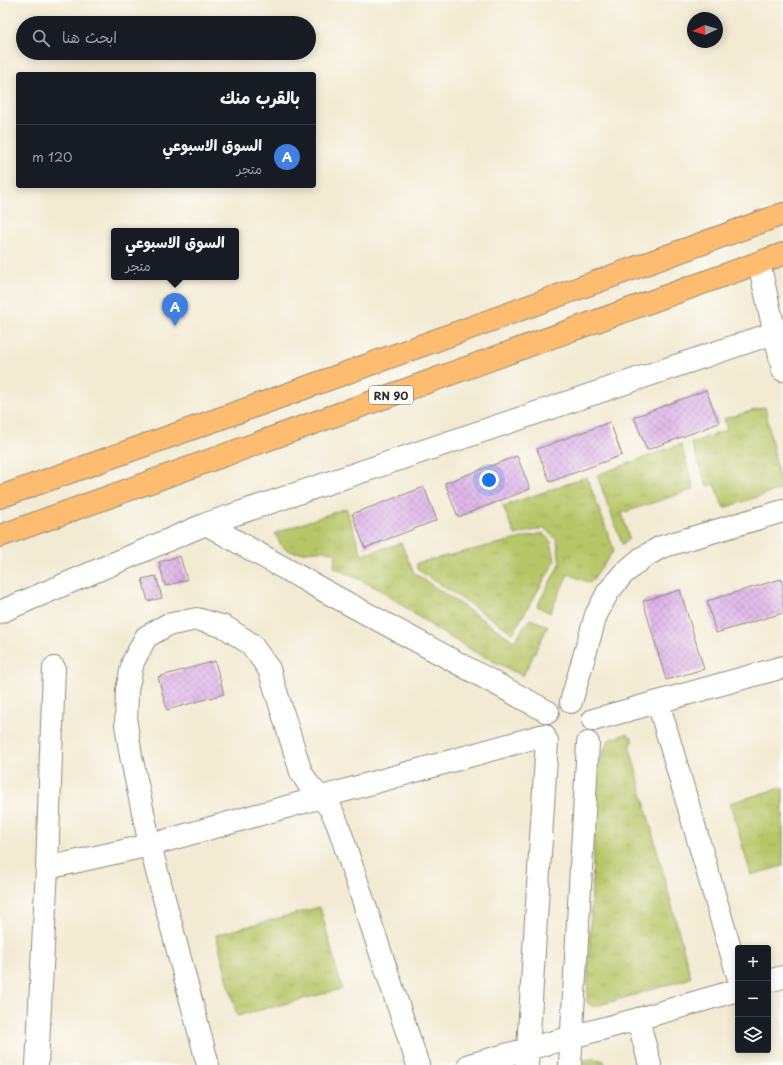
<!DOCTYPE html>
<html lang="ar">
<head>
<meta charset="utf-8">
<style>
	:root { --surface:#171b24; --page:#242831; --text:#f1f3f6; --muted:#9ea1a6; --line:#363941; --accent:#7c3aed }
	body { margin:0; font-family:"Playpen Sans","Playpen Sans Arabic",sans-serif; background:var(--page); color:var(--text); direction:rtl }
	.controls { position:absolute; right:12px; bottom:12px; display:grid; overflow:hidden; border-radius:4px; box-shadow:0 2px 10px #0003 }
	.controls button { width:36px; height:36px; display:grid; place-items:center; padding:0; border:0; border-bottom:1px solid var(--line); background:var(--surface); color:var(--text); font:20px sans-serif }
	.compass { position:absolute; left:687px; top:12px; width:36px; height:36px; border-radius:50%; background:var(--surface); box-shadow:0 2px 10px #0003; rotate:266deg }
	.you { position:absolute; left:489px; top:480px; width:14px; height:14px; margin:-10px; border:3px solid #fff; border-radius:50%; background:#1a73e8; box-shadow:0 0 0 6px #1a73e833 }
	.badge { display:grid; place-items:center; width:26px; height:26px; border-radius:50%; background:var(--accent); color:#fff; font-size:13px; font-weight:700 }
	.pin { position:absolute; translate:-50% -33px; filter:drop-shadow(0 1px 2px #0008) }
	.pin::after { content:''; position:absolute; top:21px; width:14px; height:12px; background:inherit; clip-path:polygon(0 0,100% 0,50% 100%) }
	.popup { position:absolute; left:111px; top:228px; width:128px; height:52px; box-sizing:border-box; display:grid; place-content:center; border-radius:4px; background:var(--surface); filter:drop-shadow(0 1px 3px #0005); font-size:13px; white-space:nowrap; color:var(--muted) }
	.popup b { font-size:15px; color:var(--text) }
	.popup::after { content:''; position:absolute; left:50%; top:100%; margin-left:-8px; border:8px solid transparent; border-top-color:var(--surface) }
	.list { margin:0; padding:0; list-style:none }
	h2 { display:flex; justify-content:space-between; align-items:center; height:52px; margin:0; padding:0 16px; font-size:17px }
	h2 small { font-size:13px; font-weight:400; color:var(--muted) }
	.list li { display:grid; grid-template-columns:26px 1fr auto; gap:12px; align-items:center; box-sizing:border-box; height:64px; padding:0 16px; border-top:1px solid var(--line) }
	.list b { display:block; font-size:15px; white-space:nowrap }
	.list p { margin:0; font-size:13px; white-space:nowrap; color:var(--muted) }
	.list em { font-size:13px; font-style:normal; color:var(--muted) }
	.icon { flex:none; width:22px; height:22px; fill:none; stroke:currentColor; stroke-width:2; stroke-linecap:round; stroke-linejoin:round }
	.map { position:relative; flex:none; width:783px; height:1065px; overflow:hidden; direction:ltr }
	.search { position:absolute; background:var(--surface); box-shadow:0 2px 10px #0003; left:16px; top:16px; width:300px; height:44px; display:flex; align-items:center; gap:10px; box-sizing:border-box; padding:0 14px; border-radius:22px; color:var(--muted); font-size:15px }
	.panel { position:absolute; background:var(--surface); box-shadow:0 2px 10px #0003; left:16px; top:72px; width:300px; height:116px; border-radius:4px; direction:rtl }
	.map>svg:first-child { display:block }
	.grass { fill:url(#grass-tufts); stroke:#71784a }
	.building { fill:url(#building-cross-hatch) }
	.lines { fill:none; stroke-linecap:round; stroke-linejoin:round }
	.minor-casing { stroke:#8e8a7e; stroke-width:24 }
	.highway-casing { stroke:#8e8a7e; stroke-width:24 }
	.minor { stroke:#fff; stroke-width:22 }
	.highway { stroke:#febc70; stroke-width:22 }
	.labels { text-anchor:middle; dominant-baseline:central; stroke-width:3; stroke-linejoin:round; paint-order:stroke }
	.shield { fill:#fdfcf7; stroke:#6a6a68; stroke-width:1 }
	.shield-label { font-size:11px; font-weight:bold; fill:#2b2b2b }
</style>
</head>
<body>
<div class="map">
<svg width="783" height="1065" viewBox="0 0 783 1065">
	<defs>
		<pattern id="grass-tufts" width="24" height="20" patternUnits="userSpaceOnUse"><rect width="24" height="20" fill="#b7c668"/><path d="M3 7l-1-3M5 7V3M7 7l1-3M15 17l-1-3M17 17v-4M19 17l1-3" fill="none" stroke="#9eaa5a"/></pattern>
		<pattern id="building-cross-hatch" width="8" height="8" patternUnits="userSpaceOnUse"><rect width="8" height="8" fill="#dbaee8"/><path d="M0 0l8 8M0 8l8-8" fill="none" stroke="#b28ebc"/></pattern>
	</defs>
	<rect width="100%" height="100%" fill="#fdfcf7"/>
	<filter id="ink" filterUnits="userSpaceOnUse"><feTurbulence type="fractalNoise" baseFrequency=".025" numOctaves="2"/><feDisplacementMap in="SourceGraphic" scale="8" xChannelSelector="R" yChannelSelector="G"/><feConvolveMatrix kernelMatrix="1 2 1 2 8 2 1 2 1" color-interpolation-filters="sRGB"/></filter>
	<filter id="wash" filterUnits="userSpaceOnUse"><feTurbulence type="fractalNoise" baseFrequency=".012" numOctaves="4" result="noise"/><feDisplacementMap in="SourceGraphic" scale="16" xChannelSelector="R" yChannelSelector="G"/><feGaussianBlur stdDeviation="0.9" result="paint"/><feColorMatrix in="noise" values="0 0 0 0 0 0 0 0 0 0 0 0 0 0 0 0 0 1.4 0 .05"/><feComposite in="paint" operator="in"/></filter>
	<g filter="url(#wash)">
		<rect width="100%" height="100%" fill="#f2ead2"/>
		<path class="grass" d="M 765,407 L 781,489 L 724,508 L 714,484 L 707,486 L 691,443 L 727,430 L 724,419 Z
			M 681,444 L 694,489 L 622,513 L 629,539 L 622,544 L 597,475 Z
			M 587,477 L 614,550 L 590,583 L 568,574 L 550,613 L 537,606 L 560,564 L 557,540 L 544,528 L 515,535 L 503,506 Z
			M 346,508 L 362,555 L 401,543 L 414,573 L 514,641 L 530,619 L 548,626 L 523,676 L 473,651 L 436,629 L 379,589 L 334,567 L 336,554 L 335,553 C 311,544 287,567 275,533 Z
			M 543,533 L 551,542 L 555,561 L 513,633 L 417,569 L 417,563 Z
			M 626,734 L 632,737 L 632,743 L 630,748 L 691,978 L 593,1007 L 587,1002 L 597,767 L 609,740 Z
			M 783,787 L 783,866 L 751,875 L 730,803 Z
			M 320,907 L 342,989 L 237,1016 L 216,935 Z
			M 594,1058 L 604,1061 L 605,1065 L 583,1065 L 585,1060 Z"/>
		<g id="blocks">
			<path class="building" d="M 706,390 L 719,423 L 647,450 L 634,417 Z
				M 610,422 L 622,455 L 550,482 L 537,449 Z
				M 517,456 L 530,489 L 458,517 L 445,483 Z
				M 424,487 L 437,520 L 365,548 L 352,514 Z
				M 180,556 L 187,580 L 165,586 L 159,562 Z
				M 156,576 L 162,598 L 148,601 L 142,579 Z
				M 781,579 L 783,586 L 783,613 L 716,633 L 707,601 Z
				M 680,590 L 704,669 L 666,680 L 643,601 Z
				M 215,661 L 224,694 L 167,710 L 158,677 Z"/>
		</g>
	</g>
	<g filter="url(#ink)">
		<use href="#blocks" fill-opacity="0" stroke="#8e8a7e" stroke-width="1"/>
		<g class="lines">
			<g class="minor-casing">
				<path id="minor" d="M 759,263 L 783,370
					M 206,524 L 323,590 L 548,712
					M 0,612 L 206,524 L 783,330
					M 571,702 L 596,615 L 608,592 L 623,574 L 642,558 L 661,547 L 783,511
					M 658,702 L 738,976
					M 593,720 L 783,667
					M 47,868 L 150,845 L 544,735
					M 768,981 L 783,977
					M 638,1019 L 650,1065
					M 37,1065 L 47,868 L 54,668
					M 208,1065 L 150,845 L 131,756 L 126,724 L 127,690 L 133,662 L 146,637 L 167,625 L 197,619 L 225,627 L 251,644 L 269,669 L 301,772 L 309,785 L 331,809 L 338,825 L 418,1065
					M 469,1065 L 638,1019 L 738,990
					M 527,1065 L 547,741
					M 570,1065 L 588,743"/>
			</g>
			<g class="highway-casing">
				<path id="highway" d="M 0,497 L 255,406 L 783,214
					M 0,536 L 783,254"/>
			</g>
			<use href="#minor" class="minor"/>
			<use href="#highway" class="highway"/>
		</g>
	</g>
	<g class="labels">
		<rect class="shield" x="369" y="386" width="44" height="18" rx="3"/>
		<g class="shield-label">
			<text x="391" y="395">RN 90</text>
		</g>
	</g>
</svg>
<div class="controls">
<button>+</button>
<button>−</button>
<button><svg class="icon" aria-label="layers" viewBox="0 0 24 24"><path d="M12 4l9 5-9 5-9-5zM3 14l9 5 9-5"/></svg></button>
</div>
<svg class="compass" viewBox="-18 -18 36 36"><path d="M0-13l5 13h-10z" fill="#e53935"/><path d="M0 13l5-13h-10z" fill="#9ea1a6"/></svg>
<div class="you"></div>
<div class="pin badge" style="left:175px;top:326px;background:#3f7fe0">A</div>
<div class="popup"><b>السوق الاسبوعي</b>متجر</div>
<div class="search"><svg class="icon" aria-label="search" viewBox="0 0 24 24"><circle cx="10" cy="10" r="6"/><path d="M15 15l6 6"/></svg>ابحث هنا</div>
<section class="panel">
<h2>بالقرب منك<small></small></h2>
<ul class="list">
<li><span class="badge" style="background:#3f7fe0">A</span><div><b>السوق الاسبوعي</b><p>متجر</p></div><em>120 m</em></li>
</ul>
</section>
</div>
</body>
</html>
